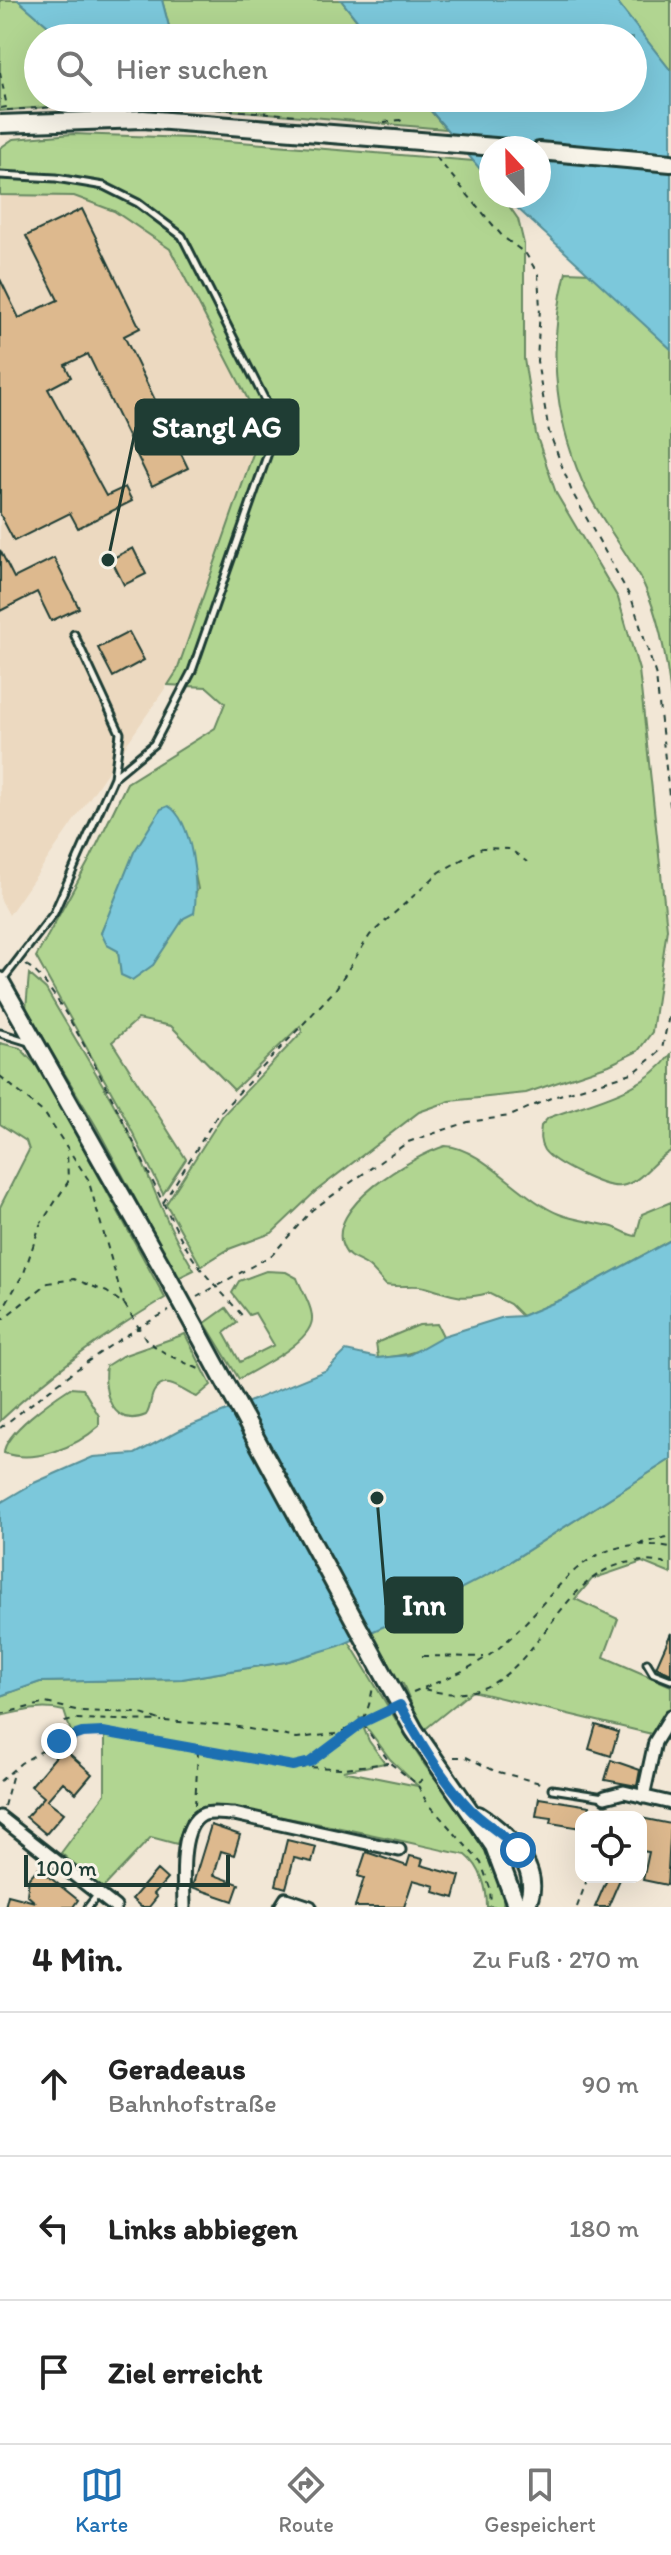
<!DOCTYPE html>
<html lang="de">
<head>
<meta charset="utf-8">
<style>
	:root { --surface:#fff; --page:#f6f6f6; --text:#222; --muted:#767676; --line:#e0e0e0; --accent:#1f6fb2 }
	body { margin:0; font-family:Itim,sans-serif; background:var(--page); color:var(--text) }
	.controls { position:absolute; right:24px; bottom:24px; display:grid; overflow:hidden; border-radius:16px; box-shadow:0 8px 32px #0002 }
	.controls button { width:72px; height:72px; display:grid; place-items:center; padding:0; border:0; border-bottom:2px solid var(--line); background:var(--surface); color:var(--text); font:40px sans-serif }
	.compass { position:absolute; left:479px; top:136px; width:72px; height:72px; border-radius:50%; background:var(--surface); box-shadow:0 8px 32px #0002; rotate:338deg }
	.scale { position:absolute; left:24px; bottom:20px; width:206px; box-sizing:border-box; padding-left:8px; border:4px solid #1f3d34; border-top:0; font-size:22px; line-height:28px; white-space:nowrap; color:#1f3d34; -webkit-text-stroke:6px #f7f3e8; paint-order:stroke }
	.stop { position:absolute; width:24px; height:24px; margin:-18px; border:6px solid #1f6fb2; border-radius:50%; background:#fff }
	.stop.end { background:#1f6fb2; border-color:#fff; box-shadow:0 2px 8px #0008 }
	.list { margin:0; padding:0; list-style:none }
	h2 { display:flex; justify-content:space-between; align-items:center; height:104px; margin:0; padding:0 32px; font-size:34px }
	h2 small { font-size:26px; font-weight:400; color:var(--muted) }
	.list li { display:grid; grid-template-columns:52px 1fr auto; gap:24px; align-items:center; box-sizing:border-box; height:144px; padding:0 32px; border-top:2px solid var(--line) }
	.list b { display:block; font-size:30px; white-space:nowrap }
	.list p { margin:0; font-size:26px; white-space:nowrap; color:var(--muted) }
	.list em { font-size:26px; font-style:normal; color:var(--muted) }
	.icon { flex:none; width:44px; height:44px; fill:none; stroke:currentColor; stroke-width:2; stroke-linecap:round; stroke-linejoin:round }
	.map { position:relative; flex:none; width:671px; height:1907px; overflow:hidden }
	.search { position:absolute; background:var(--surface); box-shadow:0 8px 32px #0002; left:24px; right:24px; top:24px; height:88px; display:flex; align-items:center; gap:20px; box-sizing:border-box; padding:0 28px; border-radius:44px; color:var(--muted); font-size:30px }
	.sheet { height:536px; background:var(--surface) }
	nav { display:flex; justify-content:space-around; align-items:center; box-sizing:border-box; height:112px; border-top:2px solid var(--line); background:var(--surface); font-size:22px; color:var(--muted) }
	nav a { display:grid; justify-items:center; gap:4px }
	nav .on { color:var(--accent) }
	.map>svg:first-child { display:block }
	.built { fill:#ecd9c0 }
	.green { fill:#b1d591; stroke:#688962; stroke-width:2; fill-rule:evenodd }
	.water { fill:#7cc8db; stroke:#579098; stroke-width:2 }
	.building { fill:#ddb98e; stroke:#1f3d34; stroke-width:2 }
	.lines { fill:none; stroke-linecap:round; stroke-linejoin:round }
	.lane-casing { stroke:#1f3d34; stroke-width:11 }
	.street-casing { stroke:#1f3d34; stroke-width:17 }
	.secondary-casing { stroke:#1f3d34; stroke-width:22 }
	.path { stroke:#1f3d34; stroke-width:2; stroke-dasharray:6 6; stroke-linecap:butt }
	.lane { stroke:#f7f3e8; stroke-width:5 }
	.street { stroke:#f7f3e8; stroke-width:11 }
	.secondary { stroke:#f7f3e8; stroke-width:16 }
	.secondary-bridge-casing { stroke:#1f3d34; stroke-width:22; stroke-linecap:butt }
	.secondary-bridge { stroke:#f7f3e8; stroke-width:16 }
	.route { stroke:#1f6fb2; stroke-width:10 }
	.leader { fill:none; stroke:#1f3d34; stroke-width:3 }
	.callout-dot { fill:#1f3d34; stroke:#f7f3e8; stroke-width:3 }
	.callout { fill:#1f3d34; stroke:#1f3d34; stroke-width:3 }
	.callout-label { font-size:30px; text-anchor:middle; font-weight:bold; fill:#fff }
</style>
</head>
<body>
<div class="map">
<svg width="671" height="1907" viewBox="0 0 671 1907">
	<rect width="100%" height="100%" fill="#f2e7d6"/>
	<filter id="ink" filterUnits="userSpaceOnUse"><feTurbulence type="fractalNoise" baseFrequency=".0125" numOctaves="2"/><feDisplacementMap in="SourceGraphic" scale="16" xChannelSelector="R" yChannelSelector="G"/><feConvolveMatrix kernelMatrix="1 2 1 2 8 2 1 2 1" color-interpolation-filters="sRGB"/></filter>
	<g filter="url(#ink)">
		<path class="built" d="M 0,195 L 74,196 L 114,211 L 171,249 L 256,415 L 255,448 L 177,671 L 9,915 L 0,898 Z"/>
		<path class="green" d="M 0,0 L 18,0 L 62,38 L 38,38 L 38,98 L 330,98 L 322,107 L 361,109 L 369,101 L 366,98 L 420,98 L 446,129 C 301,118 145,94 0,111 Z
			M 162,0 L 341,0 L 370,38 L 172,38 Z
			M 615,0 L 671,0 L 671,71 Z
			M 73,134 L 190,138 L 474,161 L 491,182 L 491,196 L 502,196 L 518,219 L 524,244 L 524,359 L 536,434 L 556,493 L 618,598 L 639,670 L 667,929 L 652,1032 L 638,1051 L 609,1065 L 526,1093 L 450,1101 L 419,1112 L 316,1191 L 272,1233 L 229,1249 L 201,1266 L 166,1204 L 223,1115 L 302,1032 L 300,1026 L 234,1090 L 171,1026 L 138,1019 L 112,1042 L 186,1159 L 163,1194 L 123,1113 L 36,957 L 91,857 L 127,783 L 215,728 L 225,703 L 207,687 L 168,685 L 177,671 L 255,448 L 256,415 L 170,249 L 114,211 L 74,196 L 0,195 L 0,148 L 13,139 ZM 175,811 L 187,836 L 198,889 L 153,965 L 121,974 L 118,950 L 101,933 L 110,913 Z
			M 566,272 L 591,273 L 671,349 L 671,698 C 667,661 660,619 644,585 C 626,549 598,518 582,481 C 553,414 548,342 566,272 Z
			M 29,974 L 46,989 C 79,1047 118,1104 144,1166 C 160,1204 171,1233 194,1270 L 178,1278 L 96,1126 L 26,1009 Z
			M 0,1043 L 20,1048 L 41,1070 L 165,1298 C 103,1335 53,1371 0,1421 L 0,1207 L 29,1150 L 26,1141 L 0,1124 Z
			M 671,1054 L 671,1151 C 652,1160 643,1182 621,1186 C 605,1189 553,1163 544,1150 C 539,1142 540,1135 541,1126 L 548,1118 C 591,1101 643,1093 671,1054 Z
			M 445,1146 C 481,1147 521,1199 559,1214 C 576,1221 596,1222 613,1227 C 622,1230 627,1235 636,1236 L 642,1214 L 671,1202 L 671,1240 L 563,1299 L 522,1316 L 510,1304 L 488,1293 C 459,1301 453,1295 425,1287 C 413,1284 399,1288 386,1285 C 380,1279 375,1272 369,1267 C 360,1259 349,1260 344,1249 C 322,1208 413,1156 445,1146 Z
			M 266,1271 L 286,1272 L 297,1278 C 301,1289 313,1307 312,1320 C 310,1343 258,1368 239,1379 L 205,1323 L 226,1308 L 237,1323 L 224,1333 L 240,1362 L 274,1345 L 255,1313 L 249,1315 L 232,1293 L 239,1281 Z
			M 437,1324 L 443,1336 C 422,1352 404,1356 378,1358 L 376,1343 L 419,1325 Z
			M 185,1334 L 211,1385 L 197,1397 C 183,1393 168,1374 155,1390 C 149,1398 152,1407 146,1415 C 112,1429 102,1391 106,1366 L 122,1356 Z
			M 70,1388 L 83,1389 L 99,1416 L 99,1426 C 76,1447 35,1464 4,1453 C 4,1433 53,1399 70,1388 Z
			M 671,1459 L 671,1574 L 642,1562 L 592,1579 L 575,1599 L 618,1619 L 604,1657 L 671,1686 L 671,1706 L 652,1734 L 472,1691 L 423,1731 L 403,1684 L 395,1680 L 371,1632 L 497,1570 Z
			M 349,1642 C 374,1682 397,1724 424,1764 C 453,1805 508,1852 503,1907 L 487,1907 C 487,1888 481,1867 466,1855 C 425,1847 221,1797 195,1813 C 183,1820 181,1833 177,1844 L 151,1837 L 102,1889 L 61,1853 L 105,1794 L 105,1736 L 90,1733 L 73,1738 L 64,1711 C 41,1705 23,1711 0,1716 L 0,1696 L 40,1682 L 182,1679 L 285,1662 ZM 359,1717 L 390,1759 L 418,1786 L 343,1771 L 385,1763 L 369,1741 Z"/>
		<path class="water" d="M 18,0 L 162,0 L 172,38 L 62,38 Z
			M 341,0 L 615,0 L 671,71 L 671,349 L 504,196 L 539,196 L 539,148 L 491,148 L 491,182 L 420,98 L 633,98 L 633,38 L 371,38 Z
			M 168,806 C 193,820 199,887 194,913 L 184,918 L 153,965 L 132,980 L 121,975 L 118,951 L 107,945 L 101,933 L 134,852 L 161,809 Z
			M 671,1240 L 671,1459 L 497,1570 L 410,1615 L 339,1646 L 285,1662 L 182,1679 L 40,1682 L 0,1696 L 0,1503 L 34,1483 L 93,1457 L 135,1454 L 180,1430 L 327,1370 L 346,1351 L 378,1358 L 409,1355 L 443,1336 L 504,1317 L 522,1316 L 563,1299 Z"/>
		<path class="building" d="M 82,209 L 140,328 L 124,336 L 188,468 L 152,486 L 88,354 L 65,365 L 71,377 L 48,389 L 106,496 L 125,487 L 132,501 L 78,528 L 70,513 L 14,541 L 0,514 L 0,279 L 19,318 L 58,300 L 26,236 Z
			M 133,548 L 146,574 L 124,585 L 111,559 Z
			M 0,550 L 14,578 L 54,558 L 79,608 L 51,621 L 37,592 L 0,611 Z
			M 129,632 L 144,660 L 113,677 L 98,648 Z
			M 671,1633 L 671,1674 L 656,1667 Z
			M 596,1725 L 618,1732 L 611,1756 L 589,1749 Z
			M 63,1748 L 92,1774 L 76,1793 L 63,1782 L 47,1800 L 64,1813 L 46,1834 L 26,1817 L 44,1797 L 31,1786 Z
			M 611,1760 L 640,1770 L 637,1786 L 605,1780 Z
			M 539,1798 L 590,1806 L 588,1817 L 581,1817 L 581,1828 L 551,1823 L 552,1818 L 536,1816 Z
			M 641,1818 L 671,1824 L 667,1885 L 643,1880 L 649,1852 L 641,1851 Z
			M 211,1825 L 240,1835 L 234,1855 L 221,1851 L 214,1875 L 239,1884 L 233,1901 L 192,1887 Z
			M 287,1840 L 316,1847 L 312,1862 L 294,1858 L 286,1888 L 276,1885 Z
			M 366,1852 L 407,1866 L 410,1856 L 423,1859 L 421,1865 L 460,1876 L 454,1898 L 434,1892 L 435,1886 L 413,1880 L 404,1907 L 355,1907 L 364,1878 L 358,1876 Z
			M 38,1868 L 78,1900 L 73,1907 L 5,1907 L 8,1895 L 35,1902 L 27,1895 L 29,1878 Z
			M 157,1870 L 167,1879 L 154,1894 L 157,1897 L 149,1907 L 141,1907 L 132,1899 Z
			M 608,1877 L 621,1877 L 608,1907 L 595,1907 Z"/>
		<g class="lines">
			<g class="lane-casing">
				<path id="lane" d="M 0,175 L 56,178 L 104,186 L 138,203 L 182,236 L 276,422 L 275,433 L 192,671 L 154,744 L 114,777
					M 4,978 L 54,913 L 114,777 L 120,733 L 74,634
					M 0,1033 L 29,1042
					M 647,1663 L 653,1673 L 671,1680
					M 552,1789 L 604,1797
					M 88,1907 L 98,1894"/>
			</g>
			<g class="street-casing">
				<path id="street" d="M 605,1797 L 624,1792 L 671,1803
					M 643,1797 L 655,1742 L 671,1716
					M 0,1817 L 115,1907
					M 184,1907 C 184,1885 178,1827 202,1815 C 211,1811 224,1814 234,1814 L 399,1850
					M 281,1907 L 286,1899 L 310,1907"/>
			</g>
			<g class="secondary-casing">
				<path id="secondary" d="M 539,151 L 671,163
					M 0,981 L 166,1274
					M 200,1336 L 414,1730 L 494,1846 L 517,1907
					M 478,1815 C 505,1831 547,1872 525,1907"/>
			</g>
			<path class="path" d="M 0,72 L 7,107 L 0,108
				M 207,107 L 207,98
				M 216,109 L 297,115
				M 7,110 L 126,103
				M 384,122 L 400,120 L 404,123
				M 436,157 L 503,237 L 526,254 L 538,274 L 540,308 L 537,361 L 549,432 L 572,492 L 632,600 L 656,676 L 671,814
				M 26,965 C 66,984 157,1198 186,1247 C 201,1274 225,1294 244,1318
				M 0,1076 L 45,1114 L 88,1179 L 124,1304
				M 163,1203 L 217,1116 L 335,990 L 370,935 L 440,872 L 482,848 L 510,849 L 527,862
				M 197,1297 L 272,1255 L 312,1210 L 408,1142 L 468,1122 L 510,1116 L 553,1097 L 635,1072 L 662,1049 L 671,1006
				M 0,1313 L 24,1273 L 40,1225 L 68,1182 L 67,1150
				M 0,1321 L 48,1283 L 74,1279 L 107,1292 L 125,1305 L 147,1341 L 168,1355 L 199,1369
				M 0,1428 C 55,1386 108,1342 169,1311
				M 638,1544 L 671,1536
				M 422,1656 L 484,1657
				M 424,1689 C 550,1725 544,1532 671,1565
				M 413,1692 C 443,1680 475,1668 500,1647 C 561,1595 577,1532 671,1547
				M 0,1714 L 46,1703 L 80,1711 L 138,1713 L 163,1721 L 228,1725 L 297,1738 L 336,1734 L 356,1726
				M 365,1721 L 388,1710
				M 363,1724 L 390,1763 L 417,1784 L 426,1801 L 481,1863 L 490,1888 L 491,1907
				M 42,1750 L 65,1722 L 77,1719 L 162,1721
				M 454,1757 L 466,1757 L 495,1771 L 544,1784
				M 299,1767 L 344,1768 L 388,1763
				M 0,1781 L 21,1763 L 59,1741 L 92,1731 L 287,1766 C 312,1765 344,1743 360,1724 C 367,1716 371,1698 373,1687
				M 418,1783 L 426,1777
				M 195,1805 L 198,1752
				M 4,1806 L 14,1770
				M 577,1907 L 588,1877"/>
			<use href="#lane" class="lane"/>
			<use href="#street" class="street"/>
			<use href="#secondary" class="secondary"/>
			<g class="secondary-bridge-casing">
				<path id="secondary-bridge" d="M 0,124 L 143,119 L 508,148
					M 166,1274 L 200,1336"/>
			</g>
			<use href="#secondary-bridge" class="secondary-bridge"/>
		</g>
	</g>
	<g class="lines" filter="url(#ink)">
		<path class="route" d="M 59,1741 L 82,1733 L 103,1732 L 293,1766 L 310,1762 L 362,1723 L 400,1705 C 419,1741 442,1779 470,1809 C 484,1824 504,1833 518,1850"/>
	</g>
	<path class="leader" d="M108 560L136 427M377 1498L386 1605"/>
	<g class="callout-dot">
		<circle cx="108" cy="560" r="8"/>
		<circle cx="377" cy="1498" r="8"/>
	</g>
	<g class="callout">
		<rect x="136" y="400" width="162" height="54" rx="8"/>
		<rect x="386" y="1578" width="76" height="54" rx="8"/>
	</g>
	<g class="callout-label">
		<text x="217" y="437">Stangl AG</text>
		<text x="424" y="1615">Inn</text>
	</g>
</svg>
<div class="controls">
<button><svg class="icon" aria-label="locate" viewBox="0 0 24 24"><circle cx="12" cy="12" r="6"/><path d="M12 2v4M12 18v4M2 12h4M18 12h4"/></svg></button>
</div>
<svg class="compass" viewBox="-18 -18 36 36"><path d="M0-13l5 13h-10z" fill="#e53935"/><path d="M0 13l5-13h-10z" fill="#767676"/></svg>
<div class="scale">100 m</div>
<div class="stop" style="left:518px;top:1850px"></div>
<div class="stop end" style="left:59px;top:1741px"></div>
<div class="search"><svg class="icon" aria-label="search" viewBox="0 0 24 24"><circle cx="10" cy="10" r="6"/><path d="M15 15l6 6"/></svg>Hier suchen</div>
</div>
<section class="sheet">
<h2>4 Min.<small>Zu Fuß · 270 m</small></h2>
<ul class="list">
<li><svg class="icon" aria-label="ahead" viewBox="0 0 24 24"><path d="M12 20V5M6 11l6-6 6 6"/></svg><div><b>Geradeaus</b><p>Bahnhofstraße</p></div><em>90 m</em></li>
<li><svg class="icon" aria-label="left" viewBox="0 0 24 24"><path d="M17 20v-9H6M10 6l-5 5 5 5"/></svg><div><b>Links abbiegen</b></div><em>180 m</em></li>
<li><svg class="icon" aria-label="arrive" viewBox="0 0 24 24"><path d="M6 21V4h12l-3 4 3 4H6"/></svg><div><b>Ziel erreicht</b></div></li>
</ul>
</section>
<nav>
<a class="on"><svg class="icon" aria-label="map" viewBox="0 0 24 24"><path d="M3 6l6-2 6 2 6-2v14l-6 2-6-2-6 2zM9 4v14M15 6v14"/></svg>Karte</a>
<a><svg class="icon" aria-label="directions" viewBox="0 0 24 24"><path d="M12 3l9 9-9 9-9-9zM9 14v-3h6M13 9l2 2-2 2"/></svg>Route</a>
<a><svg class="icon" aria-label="saved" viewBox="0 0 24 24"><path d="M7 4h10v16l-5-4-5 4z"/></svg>Gespeichert</a>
</nav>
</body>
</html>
